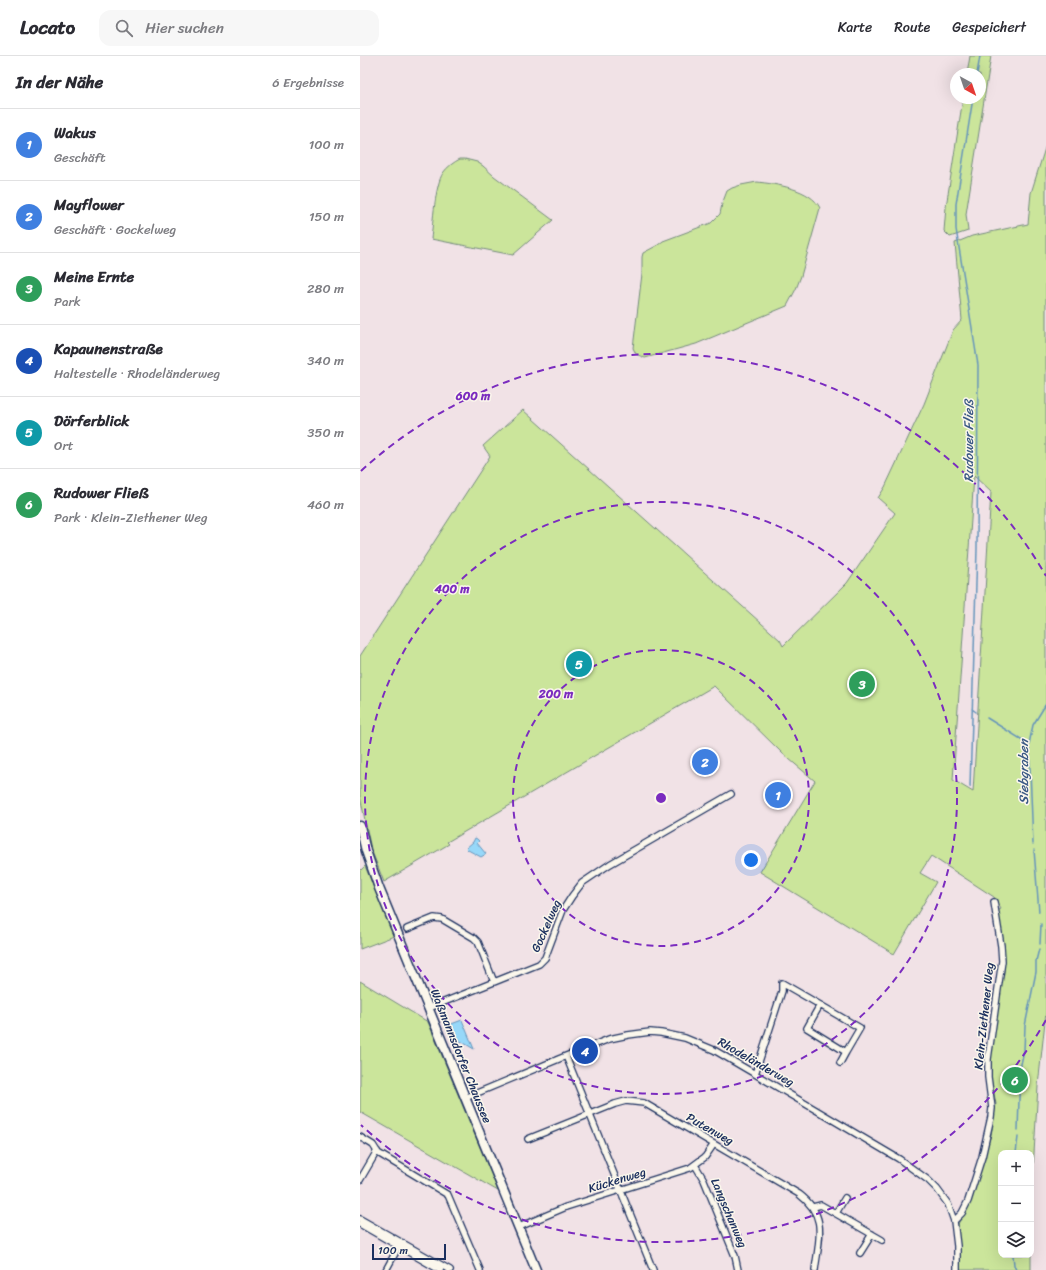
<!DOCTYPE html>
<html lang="de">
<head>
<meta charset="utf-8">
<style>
	:root { --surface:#fff; --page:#f7f7f7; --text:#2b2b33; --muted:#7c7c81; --line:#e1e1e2; --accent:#0f766e }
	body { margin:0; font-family:Sriracha,sans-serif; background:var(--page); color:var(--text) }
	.controls { position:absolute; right:12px; bottom:12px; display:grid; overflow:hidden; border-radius:8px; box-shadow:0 4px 16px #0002 }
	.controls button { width:36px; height:36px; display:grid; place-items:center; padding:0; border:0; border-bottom:1px solid var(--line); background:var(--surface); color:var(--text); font:20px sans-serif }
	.compass { position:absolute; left:590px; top:12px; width:36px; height:36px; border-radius:50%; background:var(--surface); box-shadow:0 4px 16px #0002; rotate:140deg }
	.scale { position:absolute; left:12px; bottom:10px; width:74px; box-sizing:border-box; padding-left:4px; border:2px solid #1b2f5e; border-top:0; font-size:11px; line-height:14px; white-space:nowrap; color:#1b2f5e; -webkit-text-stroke:3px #fbf7ec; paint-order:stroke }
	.you { position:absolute; left:391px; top:804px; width:14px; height:14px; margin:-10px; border:3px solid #fff; border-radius:50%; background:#1a73e8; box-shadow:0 0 0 6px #1a73e833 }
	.badge { display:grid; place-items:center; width:26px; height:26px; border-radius:50%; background:var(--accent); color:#fff; font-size:13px; font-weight:700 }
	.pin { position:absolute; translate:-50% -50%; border:2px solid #fff; box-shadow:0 1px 4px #0006 }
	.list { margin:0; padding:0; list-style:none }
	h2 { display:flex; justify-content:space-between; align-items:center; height:52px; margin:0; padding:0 16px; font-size:17px }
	h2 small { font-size:13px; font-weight:400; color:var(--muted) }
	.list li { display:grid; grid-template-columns:26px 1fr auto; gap:12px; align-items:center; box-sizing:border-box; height:72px; padding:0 16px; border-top:1px solid var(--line) }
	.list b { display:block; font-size:15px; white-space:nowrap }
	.list p { margin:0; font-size:13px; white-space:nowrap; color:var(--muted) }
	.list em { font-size:13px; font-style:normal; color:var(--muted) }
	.icon { flex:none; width:22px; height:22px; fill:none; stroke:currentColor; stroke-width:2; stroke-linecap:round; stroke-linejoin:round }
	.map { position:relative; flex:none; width:686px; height:1214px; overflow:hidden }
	header { display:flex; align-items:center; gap:24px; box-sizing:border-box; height:56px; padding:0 20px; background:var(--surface); border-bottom:1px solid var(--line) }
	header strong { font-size:19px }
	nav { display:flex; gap:22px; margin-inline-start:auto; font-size:14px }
	.search { width:280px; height:36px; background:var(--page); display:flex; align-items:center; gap:10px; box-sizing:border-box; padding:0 14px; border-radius:12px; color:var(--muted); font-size:15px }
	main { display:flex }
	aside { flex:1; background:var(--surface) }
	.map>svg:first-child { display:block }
	.green { fill:#cbe59b; stroke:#738a7c; fill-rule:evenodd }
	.water { fill:#97d8f9; stroke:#6594bb }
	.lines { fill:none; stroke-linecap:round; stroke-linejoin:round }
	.stream { stroke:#6594bb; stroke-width:1.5 }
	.street-casing { stroke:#1b2f5e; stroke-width:8 }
	.secondary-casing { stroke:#1b2f5e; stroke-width:11 }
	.street { stroke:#fbf7ec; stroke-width:5.5 }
	.secondary { stroke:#fbf7ec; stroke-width:8 }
	.ring { fill:none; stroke:#7b2cbf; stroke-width:2; stroke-dasharray:7 5 }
	.labels { text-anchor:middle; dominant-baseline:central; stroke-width:3; stroke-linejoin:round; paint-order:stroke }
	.street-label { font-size:12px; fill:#1b2f5e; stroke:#fbf7ec }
	.water-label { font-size:13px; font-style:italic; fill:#3a5985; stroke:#fbf7ec }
	.centre { fill:#7b2cbf; stroke:#fbf7ec; stroke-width:2 }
	.ring-label { font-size:12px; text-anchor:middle; font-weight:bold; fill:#7b2cbf; stroke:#fbf7ec; stroke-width:3; stroke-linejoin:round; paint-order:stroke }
</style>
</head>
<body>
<header>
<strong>Locato</strong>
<div class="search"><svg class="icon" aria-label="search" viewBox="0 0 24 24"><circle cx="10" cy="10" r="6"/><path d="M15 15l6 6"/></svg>Hier suchen</div>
<nav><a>Karte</a><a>Route</a><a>Gespeichert</a></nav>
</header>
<main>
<aside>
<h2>In der Nähe<small>6 Ergebnisse</small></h2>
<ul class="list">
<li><span class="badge" style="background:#3f7fe0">1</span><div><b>Wakus</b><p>Geschäft</p></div><em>100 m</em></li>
<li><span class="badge" style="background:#3f7fe0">2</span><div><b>Mayflower</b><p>Geschäft · Gockelweg</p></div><em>150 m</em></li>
<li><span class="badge" style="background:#2e9e5b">3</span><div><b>Meine Ernte</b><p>Park</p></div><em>280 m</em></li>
<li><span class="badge" style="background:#1a4fb4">4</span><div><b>Kapaunenstraße</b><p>Haltestelle · Rhodeländerweg</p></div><em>340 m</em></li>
<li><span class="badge" style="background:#0f9aa8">5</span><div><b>Dörferblick</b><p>Ort</p></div><em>350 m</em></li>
<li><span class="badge" style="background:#2e9e5b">6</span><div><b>Rudower Fließ</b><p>Park · Klein-Ziethener Weg</p></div><em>460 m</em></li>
</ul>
</aside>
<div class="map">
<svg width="686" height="1214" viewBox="0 0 686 1214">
	<rect width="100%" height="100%" fill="#f1e2e6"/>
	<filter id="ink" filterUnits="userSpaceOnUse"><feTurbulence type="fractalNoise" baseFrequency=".025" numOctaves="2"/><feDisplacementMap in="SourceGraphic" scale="8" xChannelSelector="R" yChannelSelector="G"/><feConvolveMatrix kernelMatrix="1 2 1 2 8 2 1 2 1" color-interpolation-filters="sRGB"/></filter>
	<g filter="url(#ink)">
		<path class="green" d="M 610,0 L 631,0 L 606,158 L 608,175 L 590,181 L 584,175 L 586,151 L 603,42 L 620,42 L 620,18 L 607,18 Z
			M 686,89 L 686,956 L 678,1030 L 671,1148 L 671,1097 L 641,1097 L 641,1199 L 671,1199 L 671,1214 L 599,1214 L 598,1168 L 608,1150 L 631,1079 L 636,1048 L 629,1012 L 636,956 L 644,915 L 645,900 L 636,856 L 641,853 L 634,841 L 571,800 L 560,817 L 576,826 L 534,898 L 400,816 L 455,725 L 422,697 L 354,630 L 87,786 L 89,788 L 24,826 L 11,793 L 0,740 L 0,600 L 130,400 L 123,390 L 163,354 L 420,584 L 423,590 L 487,527 L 535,457 L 518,442 L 525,431 L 564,348 L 593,274 L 602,264 L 595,187 L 612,180 L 668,168 L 671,137 ZM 614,420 L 631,436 L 613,736 L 593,724 Z
			M 100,103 L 105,103 L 117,106 L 123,110 L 134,120 L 193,164 L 153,199 L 71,183 C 73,167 75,129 83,117 C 87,111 94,106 100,103 Z
			M 397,126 C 416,128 451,133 460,152 L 441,220 L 436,233 L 427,250 L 336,288 L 285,302 L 276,298 L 273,292 L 282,218 L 282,201 L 283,197 L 298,189 L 303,185 L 351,167 L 360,158 L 362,148 L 367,135 L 372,132 L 381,129 Z
			M 5,810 L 34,880 L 0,893 L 0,815 Z
			M 0,925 L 68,966 L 138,1135 L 0,1056 Z"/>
		<path class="water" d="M 115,782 L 117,783 L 119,785 L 117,787 L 126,798 L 121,801 L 108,794 L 106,792 L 113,786 Z
			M 102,964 L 114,993 L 89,978 L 86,970 Z"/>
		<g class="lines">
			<path class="stream" d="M 617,18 L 620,0
				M 612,653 L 616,656
				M 627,662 L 669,688
				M 610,731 L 617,493 L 618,309 L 596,173 L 596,148 L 613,42
				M 673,788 L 669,688 L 673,669 L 686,648
				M 674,794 L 679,856
				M 680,888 L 681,868
				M 658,1074 L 660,1013 L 664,994 L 665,970 L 676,916 L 676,905 L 679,893
				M 656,1097 L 658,1081
				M 653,1199 L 654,1209 L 656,1214"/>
			<g class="street-casing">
				<path id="street" d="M 47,873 L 74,862 L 82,863 L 114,882 L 118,886 L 134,926
					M 69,952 L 179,908 L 185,902 L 203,854 L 212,840 L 222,827 L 250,808 L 371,738
					M 206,1000 L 293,1214
					M 480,1007 L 486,996
					M 395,1018 L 422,935 L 422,927 L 500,972 L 486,996 L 447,972 L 460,949
					M 105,1042 L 206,1000 L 249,983 L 268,979 L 290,976 L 301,977 L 325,982 L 354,994 L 395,1018 L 539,1103 L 568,1124 L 577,1133 L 588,1148 L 594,1165 L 597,1190 L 597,1214
					M 0,1081 L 13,1089 L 18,1097 L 88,1139 L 120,1214
					M 168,1083 L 255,1048 L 266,1045 L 284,1047 L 439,1138 C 468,1160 459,1182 455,1214
					M 335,1109 L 344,1124 L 375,1200 L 378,1214
					M 0,1124 L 17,1095
					M 453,1151 L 461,1149 L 522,1184
					M 476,1157 L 485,1142
					M 0,1163 L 90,1214
					M 594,1165 L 602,1157 L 608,1145 L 622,1101 L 631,1061 L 632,1052 L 628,1021 L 628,1003 L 642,905 L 641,890 L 634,846
					M 0,1168 L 80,1214
					M 159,1171 L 206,1151 L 330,1112 L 345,1101 L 354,1088
					M 500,1197 L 512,1178
					M 26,1214 L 39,1190"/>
			</g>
			<g class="secondary-casing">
				<path id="secondary" d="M 0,770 L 6,795 L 19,832 L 176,1214"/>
			</g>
			<use href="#street" class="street"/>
			<use href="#secondary" class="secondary"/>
		</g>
	</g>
	<g class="ring">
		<circle cx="301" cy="742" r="148"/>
		<circle cx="301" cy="742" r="296"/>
		<path d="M686 964A444 444 0 0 1 1 1069M1 415A444 444 0 0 1 686 520"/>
	</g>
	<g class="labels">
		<g class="street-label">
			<text transform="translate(186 870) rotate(-66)">Gockelweg</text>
			<text transform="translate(624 960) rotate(-84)">Klein-Ziethener Weg</text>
			<text transform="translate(101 1000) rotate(68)">Waßmannsdorfer Chaussee</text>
			<text transform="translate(396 1006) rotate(30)">Rhodeländerweg</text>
			<text transform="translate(350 1073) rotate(30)">Putenweg</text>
			<text transform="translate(257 1124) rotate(-17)">Kückenweg</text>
			<text transform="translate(369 1157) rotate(67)">Langschanweg</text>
		</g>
		<g class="water-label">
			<text transform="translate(608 385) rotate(-90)">Rudower Fließ</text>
			<text transform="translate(663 716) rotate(-90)">Siebgraben</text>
		</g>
	</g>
	<circle cx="301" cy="742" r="6" class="centre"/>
	<g class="ring-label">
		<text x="113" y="344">600 m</text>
		<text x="92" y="537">400 m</text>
		<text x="196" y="642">200 m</text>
	</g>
</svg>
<div class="controls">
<button>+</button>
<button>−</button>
<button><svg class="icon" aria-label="layers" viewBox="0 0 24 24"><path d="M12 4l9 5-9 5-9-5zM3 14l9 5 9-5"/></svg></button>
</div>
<svg class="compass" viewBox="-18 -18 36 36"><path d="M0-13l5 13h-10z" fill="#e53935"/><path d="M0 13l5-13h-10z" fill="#7c7c81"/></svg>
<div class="scale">100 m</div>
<div class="you"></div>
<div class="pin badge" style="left:418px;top:739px;background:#3f7fe0">1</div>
<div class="pin badge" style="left:345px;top:706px;background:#3f7fe0">2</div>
<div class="pin badge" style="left:502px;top:628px;background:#2e9e5b">3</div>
<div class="pin badge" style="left:225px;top:995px;background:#1a4fb4">4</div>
<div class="pin badge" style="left:219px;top:608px;background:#0f9aa8">5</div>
<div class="pin badge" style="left:655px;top:1024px;background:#2e9e5b">6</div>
</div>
</main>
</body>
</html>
